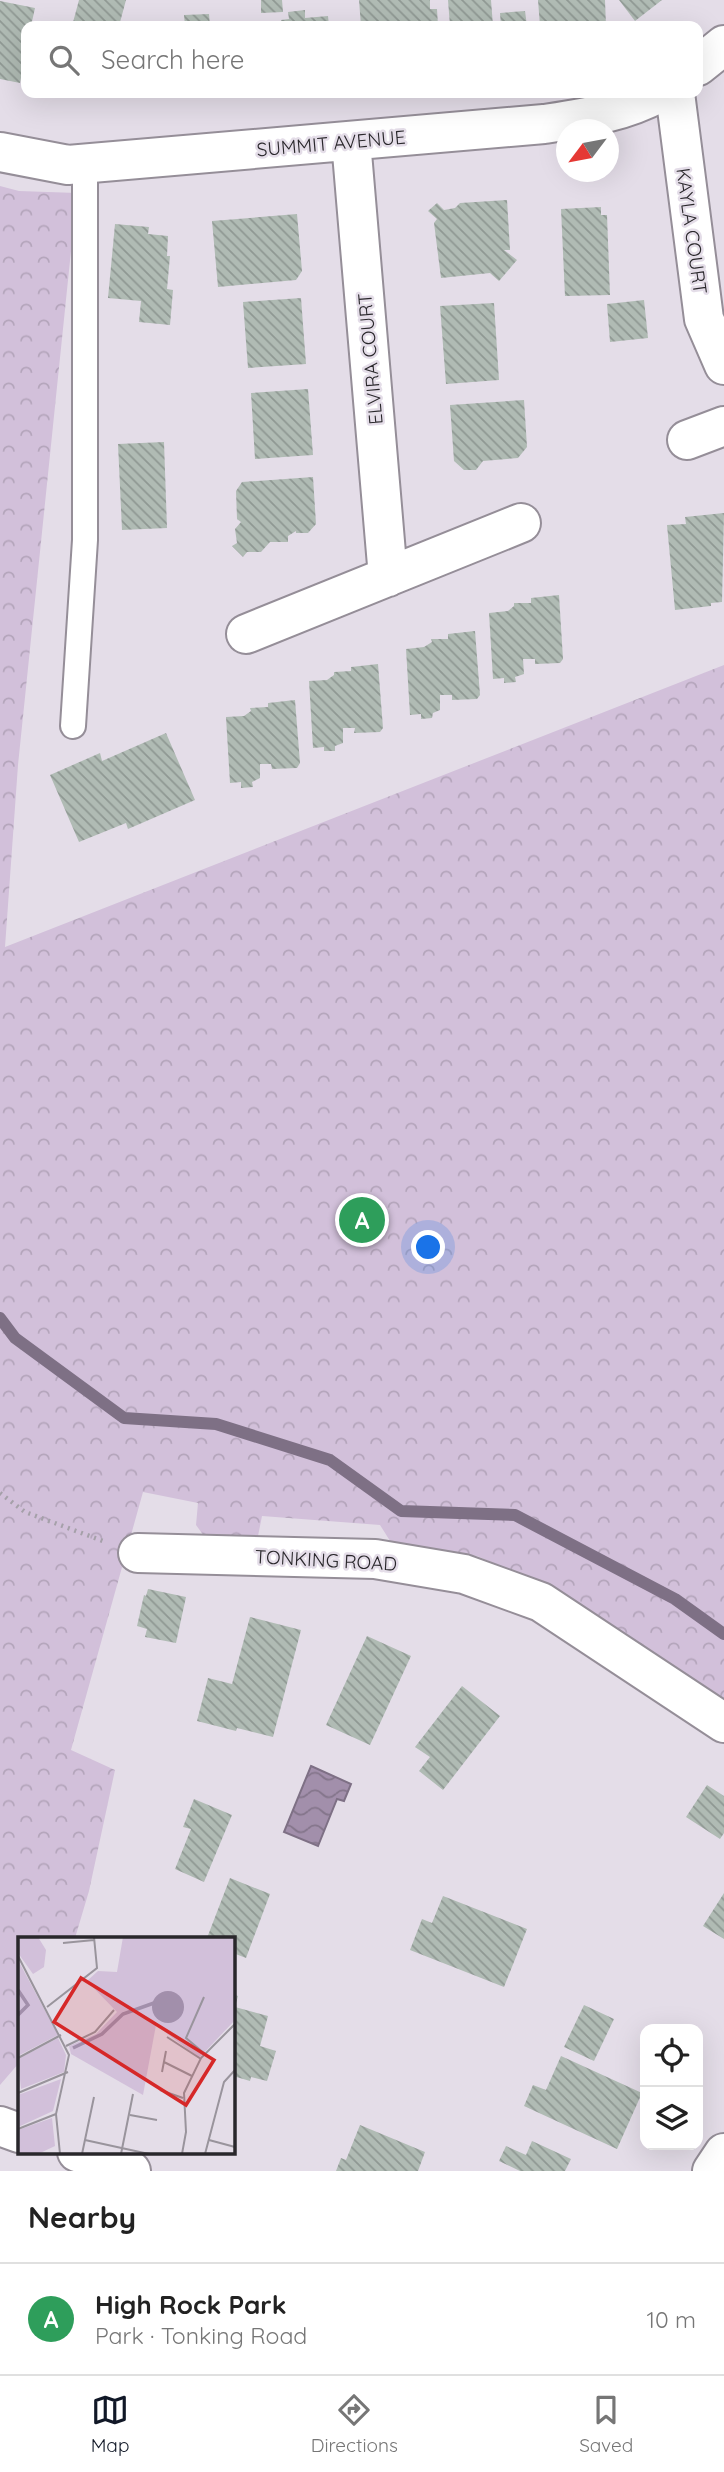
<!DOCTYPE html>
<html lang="en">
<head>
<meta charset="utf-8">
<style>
	:root { --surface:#fff; --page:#f6f6f6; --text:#222; --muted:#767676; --line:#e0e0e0; --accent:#111827 }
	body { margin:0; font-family:Quicksand,sans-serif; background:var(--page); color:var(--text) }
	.controls { position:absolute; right:21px; bottom:21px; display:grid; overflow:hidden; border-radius:14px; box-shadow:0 7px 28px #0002 }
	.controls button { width:63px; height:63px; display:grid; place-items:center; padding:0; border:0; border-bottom:2px solid var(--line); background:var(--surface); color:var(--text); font:35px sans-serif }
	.compass { position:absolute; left:556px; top:119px; width:63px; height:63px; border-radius:50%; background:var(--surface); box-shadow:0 7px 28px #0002; rotate:238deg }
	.you { position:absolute; left:429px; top:1248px; width:24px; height:24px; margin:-18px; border:5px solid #fff; border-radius:50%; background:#1a73e8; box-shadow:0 0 0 10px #1a73e833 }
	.badge { display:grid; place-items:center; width:46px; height:46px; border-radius:50%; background:var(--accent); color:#fff; font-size:23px; font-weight:700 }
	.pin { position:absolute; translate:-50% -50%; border:4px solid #fff; box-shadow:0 2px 7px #0006 }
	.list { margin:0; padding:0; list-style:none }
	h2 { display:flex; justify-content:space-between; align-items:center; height:91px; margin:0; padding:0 28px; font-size:30px }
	h2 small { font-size:23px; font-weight:400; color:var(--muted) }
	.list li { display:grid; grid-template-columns:46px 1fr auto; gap:21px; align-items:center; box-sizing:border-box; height:112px; padding:0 28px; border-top:2px solid var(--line) }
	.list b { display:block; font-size:26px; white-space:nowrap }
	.list p { margin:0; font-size:23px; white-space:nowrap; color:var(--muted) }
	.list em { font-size:23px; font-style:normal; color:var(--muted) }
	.icon { flex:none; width:38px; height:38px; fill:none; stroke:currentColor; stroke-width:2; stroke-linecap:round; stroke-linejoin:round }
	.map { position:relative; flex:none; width:724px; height:2171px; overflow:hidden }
	.search { position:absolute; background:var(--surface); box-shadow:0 7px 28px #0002; left:21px; right:21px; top:21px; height:77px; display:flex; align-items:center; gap:18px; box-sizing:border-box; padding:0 24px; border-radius:14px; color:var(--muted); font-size:26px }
	.sheet { height:203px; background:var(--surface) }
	nav { display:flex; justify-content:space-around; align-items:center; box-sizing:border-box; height:98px; border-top:2px solid var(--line); background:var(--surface); font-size:19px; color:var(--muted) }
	nav a { display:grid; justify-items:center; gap:4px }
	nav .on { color:var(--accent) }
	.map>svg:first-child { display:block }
	.park { fill:url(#park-crowns) }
	.water { fill:url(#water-waves); stroke:#7e7085; stroke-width:2 }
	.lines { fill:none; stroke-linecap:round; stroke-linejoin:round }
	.stream { stroke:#7e7085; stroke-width:12 }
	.building { fill:url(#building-back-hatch) }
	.lane-casing { stroke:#958e98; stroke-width:28 }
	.street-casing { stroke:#958e98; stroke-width:42 }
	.secondary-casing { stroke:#958e98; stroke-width:42 }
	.path { stroke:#a5a0a9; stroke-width:4.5; stroke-dasharray:2 5; stroke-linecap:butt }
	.lane { stroke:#fff; stroke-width:24 }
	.street { stroke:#fff; stroke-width:38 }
	.secondary { stroke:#fff; stroke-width:38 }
	.labels { text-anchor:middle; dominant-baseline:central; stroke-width:5; stroke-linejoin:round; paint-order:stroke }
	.street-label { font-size:19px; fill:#29272b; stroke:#e4dde8 }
	.inset-river { fill:none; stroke:#a28fab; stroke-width:3.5 }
	.inset-road { fill:none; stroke:#99949c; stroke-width:2 }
	.view { fill:#d62828; fill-opacity:0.15; stroke:#d62828; stroke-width:3.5 }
	.inset-edge { fill:none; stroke:#29272b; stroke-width:3.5 }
</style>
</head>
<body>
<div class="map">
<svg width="724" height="2171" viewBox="0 0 724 2171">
	<defs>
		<pattern id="park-crowns" width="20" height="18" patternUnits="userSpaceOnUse" patternTransform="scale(1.75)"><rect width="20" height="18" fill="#d2c0da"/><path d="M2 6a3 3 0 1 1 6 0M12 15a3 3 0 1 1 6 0" fill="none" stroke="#b4a5bb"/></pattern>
		<pattern id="water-waves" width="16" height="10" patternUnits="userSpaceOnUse" patternTransform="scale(1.75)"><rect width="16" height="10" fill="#a28fab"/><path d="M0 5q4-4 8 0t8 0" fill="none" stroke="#84758b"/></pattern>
		<pattern id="building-back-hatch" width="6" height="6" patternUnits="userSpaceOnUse" patternTransform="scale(1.75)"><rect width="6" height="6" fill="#b0bbb4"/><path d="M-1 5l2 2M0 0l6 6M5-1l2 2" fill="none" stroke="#8f9893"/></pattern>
	</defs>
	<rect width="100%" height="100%" fill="#e4dde8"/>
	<path class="park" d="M 0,186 L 19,191 L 77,193 L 18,765 L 5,947 L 724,665 L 724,1706 L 556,1590 L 477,1556 L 392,1544 L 380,1525 L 262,1516 L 258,1536 L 248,1543 L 204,1536 L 196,1525 L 198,1503 L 143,1492 L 71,1750 L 115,1770 L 89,1891 L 75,1938 L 19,1938 L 19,2063 L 0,2085 Z"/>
	<path class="water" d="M 311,1766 L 351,1784 L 344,1801 L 337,1799 L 318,1846 L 284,1832 Z"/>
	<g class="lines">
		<path class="stream" d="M 0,1318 L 15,1338 L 124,1418 L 216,1424 L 330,1460 L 401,1511 L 515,1515 L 675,1599 L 724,1634"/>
	</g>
	<path class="building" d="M 79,0 L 126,0 L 119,26 L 72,26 Z
		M 261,0 L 282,0 L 283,12 L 261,13 Z
		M 359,0 L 430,0 L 430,9 L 437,9 L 438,26 L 361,26 Z
		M 448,0 L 491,0 L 493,26 L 450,26 Z
		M 538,0 L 605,0 L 606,26 L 540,26 Z
		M 619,0 L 662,0 L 635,21 Z
		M 0,1 L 35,8 L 31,26 L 26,26 L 26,52 L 20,83 L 0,79 Z
		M 305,10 L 305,18 L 328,16 L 329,26 L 282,26 L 281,20 L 289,19 L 288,12 Z
		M 525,11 L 527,26 L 501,26 L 500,13 Z
		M 209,14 L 210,26 L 185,26 L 184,15 Z
		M 507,200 L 510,250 L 504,250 L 517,260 L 499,281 L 490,273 L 441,278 L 434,223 L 437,219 L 428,211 L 437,203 L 444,210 L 455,208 L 460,203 Z
		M 601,207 L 601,215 L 607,215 L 610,295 L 565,296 L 561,209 Z
		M 297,214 L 302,271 L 296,280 L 218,287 L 212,221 Z
		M 115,224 L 149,227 L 148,234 L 168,236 L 167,256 L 170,256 L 167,289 L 173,290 L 170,325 L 139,322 L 141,301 L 108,298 Z
		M 301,298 L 306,364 L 248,368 L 243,302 Z
		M 644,300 L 648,338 L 610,342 L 607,304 Z
		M 494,303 L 499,380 L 446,384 L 440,306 Z
		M 308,389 L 313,455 L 255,459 L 251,393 Z
		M 524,400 L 527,447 L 518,458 L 483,461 L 476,470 L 464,470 L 454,461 L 450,405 Z
		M 164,442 L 167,528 L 122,530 L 118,444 Z
		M 313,477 L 316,524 L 308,533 L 296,533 L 296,531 L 288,536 L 288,542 L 270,542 L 261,552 L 247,552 L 243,557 L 232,546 L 237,543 L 235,529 L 241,522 L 237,519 L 236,491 L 242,482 Z
		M 724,513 L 722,602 L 711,603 L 711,606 L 675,610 L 667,525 L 686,524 L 685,517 Z
		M 559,595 L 563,659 L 560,663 L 535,664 L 535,659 L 523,659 L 524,674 L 515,677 L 516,682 L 504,683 L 504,678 L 493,679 L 489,613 L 508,611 L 514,606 L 514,603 L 531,603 L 531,598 Z
		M 475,631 L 480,695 L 477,699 L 452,700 L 452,695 L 440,695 L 440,710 L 433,713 L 432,718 L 421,719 L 421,714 L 410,715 L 406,649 L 424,647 L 432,642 L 431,639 L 448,639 L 448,634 Z
		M 378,664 L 383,728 L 380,732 L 354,733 L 355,728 L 343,728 L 343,743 L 335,746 L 335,751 L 324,751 L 324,747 L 313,748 L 309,681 L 327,680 L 334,675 L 334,672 L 351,671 L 351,667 Z
		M 295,700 L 300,763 L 297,768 L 272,769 L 271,764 L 260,764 L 260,778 L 252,782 L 253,787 L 241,788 L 241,782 L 230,783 L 226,717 L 244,716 L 251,711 L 250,708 L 268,707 L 268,703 Z
		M 166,733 L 195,800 L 128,829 L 126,823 L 79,842 L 50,775 L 100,753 L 102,761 Z
		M 148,1589 L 186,1597 L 176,1643 L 145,1637 L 147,1629 L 137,1626 L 144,1595 L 146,1596 Z
		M 250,1617 L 301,1630 L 273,1737 L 237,1728 L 236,1731 L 197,1721 L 208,1678 L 232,1684 Z
		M 367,1636 L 411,1656 L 370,1745 L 326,1725 Z
		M 462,1686 L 500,1716 L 443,1790 L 419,1771 L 430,1757 L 415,1747 Z
		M 707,1785 L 724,1796 L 724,1833 L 720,1839 L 686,1817 Z
		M 194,1799 L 232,1815 L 204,1882 L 175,1869 L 191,1829 L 183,1827 Z
		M 230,1878 L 270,1894 L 246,1958 L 233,1953 L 233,1938 L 207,1938 Z
		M 724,1893 L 724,1939 L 703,1926 Z
		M 443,1896 L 527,1929 L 504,1987 L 410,1950 L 422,1919 L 432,1923 Z
		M 233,1994 L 238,1996 L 235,2007 L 268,2016 L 260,2046 L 276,2051 L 267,2081 L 251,2077 L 250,2081 L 233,2076 Z
		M 584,2005 L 614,2019 L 594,2061 L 564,2047 Z
		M 561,2056 L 642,2093 L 617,2149 L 524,2106 L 533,2085 L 546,2090 Z
		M 360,2125 L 425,2152 L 418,2171 L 336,2171 L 341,2158 L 346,2160 Z
		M 532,2141 L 571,2159 L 565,2171 L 520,2171 L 499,2161 L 506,2146 L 526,2155 Z"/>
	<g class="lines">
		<g class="lane-casing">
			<path id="lane" d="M 73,726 L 85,540 L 85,163"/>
		</g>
		<g class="street-casing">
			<path id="street" d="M 698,66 L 724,45
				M 675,93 L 704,319 L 724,365
				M 351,141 L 388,577
				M 0,152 L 68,165 L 544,124 C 584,118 622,113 659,93
				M 687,440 L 724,426
				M 246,634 L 521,523
				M 138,1553 L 375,1559 L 464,1574 L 541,1602 L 724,1723
				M 0,2126 L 19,2133
				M 77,2152 L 131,2171"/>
		</g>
		<g class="secondary-casing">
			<path id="secondary" d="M 712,2171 L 724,2153"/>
		</g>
		<path class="path" d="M 0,1493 L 25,1512 L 103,1541"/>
		<use href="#lane" class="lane"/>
		<use href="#street" class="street"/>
		<use href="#secondary" class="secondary"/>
	</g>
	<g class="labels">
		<g class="street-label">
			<text transform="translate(331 143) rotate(-5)">SUMMIT AVENUE</text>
			<text transform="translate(692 231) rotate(82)">KAYLA COURT</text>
			<text transform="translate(370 359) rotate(-95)">ELVIRA COURT</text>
			<text transform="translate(326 1560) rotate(3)">TONKING ROAD</text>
		</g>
	</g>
	<g transform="translate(18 1937)">
		<rect width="217" height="217" fill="#e4dde8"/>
		<path d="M 0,0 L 20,0 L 28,13 L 26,30 L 15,37 L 0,16 ZM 0,23 L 40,98 L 0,119 ZM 40,101 L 48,118 L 46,135 L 3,152 L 0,122 ZM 43,142 L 35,174 L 0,190 L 0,158 ZM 34,181 L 37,209 L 20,217 L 0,217 L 0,193 Z" fill="#d2c0da"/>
		<path d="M 105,0 L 217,0 L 217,83 L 181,121 L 138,88 L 125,158 L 53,117 L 51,109 L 78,97 L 99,75 L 69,44 L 80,34 L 99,35 Z" fill="#d2c0da"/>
		<path d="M134 70a16 16 0 1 1 32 0a16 16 0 1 1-32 0Z" fill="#a28fab"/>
		<path class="inset-river" d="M 0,53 L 10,68 L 0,78M 55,111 L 84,97 L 105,77 L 136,66"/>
		<path class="inset-road" d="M 45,6 L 76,3M 0,19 L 51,118 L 38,177 L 42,217M 186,60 L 168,101 L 187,117M 29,70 L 79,31 L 76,0M 149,100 L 183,122M 48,109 L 77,95 L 96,73M 0,121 L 43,98M 146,125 L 174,139M 144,135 L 148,114M 142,153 L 165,161M 0,156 L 50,135M 112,178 L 139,183M 0,192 L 38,177M 67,203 L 131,217M 191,203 L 217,210M 64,217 L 76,160M 103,217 L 115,157M 164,217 L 168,195 L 166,156 L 183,121 L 217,87M 187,217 L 206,145 L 217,133"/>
		<path class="view" d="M 63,41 L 196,123 L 168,168 L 36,85 Z"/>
		<rect width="217" height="217" class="inset-edge"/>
	</g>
</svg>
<div class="controls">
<button><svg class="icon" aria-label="locate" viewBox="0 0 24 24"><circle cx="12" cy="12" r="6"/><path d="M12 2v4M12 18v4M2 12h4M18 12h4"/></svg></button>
<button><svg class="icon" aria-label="layers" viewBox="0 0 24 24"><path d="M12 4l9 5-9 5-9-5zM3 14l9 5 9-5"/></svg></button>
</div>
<svg class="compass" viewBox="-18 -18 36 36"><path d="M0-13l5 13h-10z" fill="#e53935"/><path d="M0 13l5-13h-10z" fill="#767676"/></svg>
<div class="you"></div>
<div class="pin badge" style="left:362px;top:1220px;background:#2e9e5b">A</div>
<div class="search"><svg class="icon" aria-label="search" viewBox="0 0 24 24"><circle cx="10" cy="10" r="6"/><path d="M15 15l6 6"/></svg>Search here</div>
</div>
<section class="sheet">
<h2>Nearby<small></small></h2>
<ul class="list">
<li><span class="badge" style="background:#2e9e5b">A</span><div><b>High Rock Park</b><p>Park · Tonking Road</p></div><em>10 m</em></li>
</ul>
</section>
<nav>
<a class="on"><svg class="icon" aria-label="map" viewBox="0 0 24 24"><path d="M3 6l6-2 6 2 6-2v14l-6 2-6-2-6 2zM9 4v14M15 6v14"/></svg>Map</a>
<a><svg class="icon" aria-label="directions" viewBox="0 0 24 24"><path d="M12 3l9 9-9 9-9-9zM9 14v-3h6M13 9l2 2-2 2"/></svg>Directions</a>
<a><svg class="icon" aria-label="saved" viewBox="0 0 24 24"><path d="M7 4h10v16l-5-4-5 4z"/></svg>Saved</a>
</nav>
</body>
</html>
